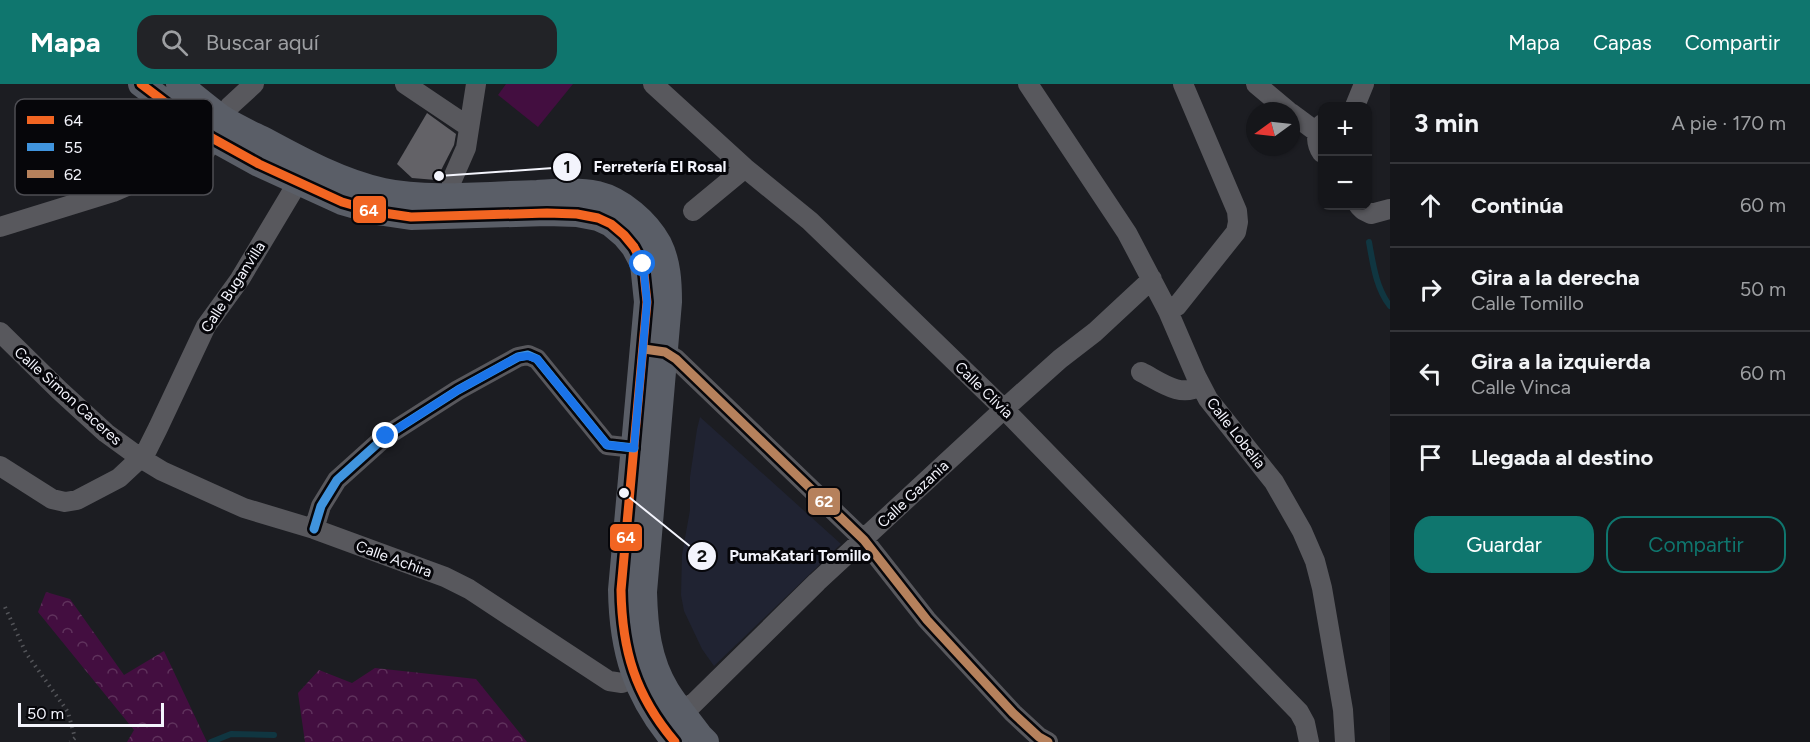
<!DOCTYPE html>
<html lang="es">
<head>
<meta charset="utf-8">
<style>
	:root { --surface:#15161a; --page:#222327; --text:#f1f3f6; --muted:#9d9fa2; --line:#343539; --accent:#0f766e }
	body { margin:0; font-family:Figtree,sans-serif; background:var(--page); color:var(--text) }
	.controls { position:absolute; right:18px; top:18px; display:grid; overflow:hidden; border-radius:12px; box-shadow:0 2px 4px #0004 }
	.controls button { width:54px; height:54px; display:grid; place-items:center; padding:0; border:0; border-bottom:2px solid var(--line); background:var(--surface); color:var(--text); font:30px sans-serif }
	.compass { position:absolute; left:1246px; top:18px; width:54px; height:54px; border-radius:50%; background:var(--surface); box-shadow:0 2px 4px #0004; rotate:255deg }
	.scale { position:absolute; left:18px; bottom:15px; width:146px; box-sizing:border-box; padding-left:6px; border:3px solid #f3f4fc; border-top:0; font-size:16px; line-height:21px; white-space:nowrap; color:#f3f4fc; -webkit-text-stroke:4px #06060a; paint-order:stroke }
	.stop { position:absolute; width:18px; height:18px; margin:-14px; border:4px solid #1a73e8; border-radius:50%; background:#fff }
	.stop.end { background:#1a73e8; border-color:#fff; box-shadow:0 2px 6px #0008 }
	.list { margin:0; padding:0; list-style:none }
	h2 { display:flex; justify-content:space-between; align-items:center; height:78px; margin:0; padding:0 24px; font-size:26px }
	h2 small { font-size:20px; font-weight:400; color:var(--muted) }
	.list li { display:grid; grid-template-columns:39px 1fr auto; gap:18px; align-items:center; box-sizing:border-box; height:84px; padding:0 24px; border-top:2px solid var(--line) }
	.list b { display:block; font-size:22px; white-space:nowrap }
	.list p { margin:0; font-size:20px; white-space:nowrap; color:var(--muted) }
	.list em { font-size:20px; font-style:normal; color:var(--muted) }
	.actions { display:flex; gap:12px; padding:18px 24px }
	.actions a { flex:1; padding:14px 0; border:2px solid var(--accent); border-radius:18px; text-align:center; font-size:21px; color:var(--accent) }
	.actions .main { background:var(--accent); color:#fff }
	.icon { flex:none; width:33px; height:33px; fill:none; stroke:currentColor; stroke-width:2; stroke-linecap:round; stroke-linejoin:round }
	.map { position:relative; flex:none; width:1390px; height:658px; overflow:hidden }
	header { display:flex; align-items:center; gap:36px; box-sizing:border-box; height:84px; padding:0 30px; background:var(--accent); color:#fff }
	header strong { font-size:28px }
	nav { display:flex; gap:33px; margin-inline-start:auto; font-size:21px }
	.search { width:420px; height:54px; background:var(--page); display:flex; align-items:center; gap:15px; box-sizing:border-box; padding:0 21px; border-radius:18px; color:var(--muted); font-size:22px }
	main { display:flex }
	aside { flex:1; background:var(--surface) }
	.map>svg:first-child { display:block }
	.built { fill:#202332 }
	.green { fill:#430e40 }
	.forest { fill:url(#forest-crowns) }
	.lines { fill:none; stroke-linecap:round; stroke-linejoin:round }
	.stream { stroke:#103641; stroke-width:6 }
	.building { fill:#636267 }
	.path { stroke:#535459; stroke-width:4; stroke-dasharray:1.5 4.5; stroke-linecap:butt }
	.minor { stroke:#58585d; stroke-width:20 }
	.major { stroke:#5a5e67; stroke-width:26 }
	.bus-1-casing { stroke:#06060a; stroke-width:14 }
	.bus-2-casing { stroke:#06060a; stroke-width:14 }
	.bus-3-casing { stroke:#06060a; stroke-width:14 }
	.bus-1 { stroke:#f26522; stroke-width:9 }
	.bus-2 { stroke:#4094de; stroke-width:9 }
	.bus-3 { stroke:#b6815c; stroke-width:9 }
	.route { stroke:#1a73e8; stroke-width:8 }
	.labels { text-anchor:middle; dominant-baseline:central; stroke-width:6; stroke-linejoin:round; paint-order:stroke }
	.street-label { font-size:15px; fill:#f3f4fc; stroke:#06060a }
	.key { fill:#06060a; stroke:#4d4d53; stroke-width:1.5 }
	.key-label { font-size:16px; fill:#f3f4fc }
	.leader { fill:none; stroke:#f3f4fc; stroke-width:2 }
	.callout-dot { fill:#f3f4fc; stroke:#06060a; stroke-width:2 }
	.mark-label { font-size:18px; text-anchor:middle; font-weight:bold; fill:#111 }
	.callout-label { font-size:16px; text-anchor:middle; font-weight:bold; fill:#f3f4fc; stroke:#06060a; stroke-width:6; stroke-linejoin:round; paint-order:stroke }
	.line-badge { stroke:#06060a; stroke-width:2 }
	.badge-label { font-size:16px; text-anchor:middle; font-weight:bold; fill:#fff }
</style>
</head>
<body>
<header>
<strong>Mapa</strong>
<div class="search"><svg class="icon" aria-label="search" viewBox="0 0 24 24"><circle cx="10" cy="10" r="6"/><path d="M15 15l6 6"/></svg>Buscar aquí</div>
<nav><a>Mapa</a><a>Capas</a><a>Compartir</a></nav>
</header>
<main>
<div class="map">
<svg width="1390" height="658" viewBox="0 0 1390 658">
	<defs>
		<pattern id="forest-crowns" width="20" height="18" patternUnits="userSpaceOnUse" patternTransform="scale(1.5)"><rect width="20" height="18" fill="#430e40"/><path d="M2 6a3 3 0 1 1 6 0M12 15a3 3 0 1 1 6 0" fill="none" stroke="#5f325c"/></pattern>
	</defs>
	<rect width="100%" height="100%" fill="#1c1d22"/>
	<path class="built" d="M 700,333 L 841,460 L 714,582 L 702,565 L 684,527 L 681,511 L 682,471 L 690,426 L 690,393 L 697,345 Z"/>
	<path class="green" d="M 506,0 L 573,0 L 538,43 L 498,11 Z"/>
	<path class="forest" d="M 46,508 L 70,515 L 124,591 L 164,567 L 207,658 L 127,658 L 134,646 L 38,528 Z
		M 375,584 L 476,595 L 527,658 L 305,658 L 298,609 L 319,586 L 352,599 Z"/>
	<g class="lines">
		<path class="stream" d="M 1369,158 C 1373,180 1376,204 1390,222
			M 211,658 L 231,650 L 274,651"/>
	</g>
	<path class="building" d="M 427,29 L 456,50 L 454,61 L 436,96 L 412,94 L 397,80 Z"/>
	<g class="lines">
		<path class="path" d="M 5,523 L 26,569 L 68,628 L 75,654 L 70,658"/>
		<path class="minor" d="M 405,0 L 469,43
			M 653,0 L 745,84 L 810,137 L 1004,325 L 1299,628 L 1305,639 L 1309,658
			M 1028,0 L 1127,149 L 1168,227 L 1196,292 L 1208,315 L 1274,398 L 1302,447 L 1315,477 L 1322,504 L 1343,626 L 1345,658
			M 1256,0 L 1288,27
			M 1355,22 L 1364,0
			M 1291,29 L 1318,49
			M 223,34 L 230,22 L 254,0
			M 1322,40 C 1315,50 1316,60 1322,69
			M 452,111 L 452,96 L 466,64 L 476,0
			M 1359,122 L 1363,126 L 1371,130 L 1390,125
			M 693,127 L 745,84
			M 0,143 L 113,108 L 205,68 L 212,54
			M 1168,227 L 1177,222 L 1236,148 L 1238,138 L 1237,127 L 1183,0
			M 0,248 L 59,306 L 106,349 L 139,373 L 162,387 L 244,424 L 314,445 L 445,493 L 469,505 L 609,597 L 622,599 L 635,594
			M 665,268 L 676,275 L 864,456 L 927,536 L 1013,629 L 1039,653 L 1048,658
			M 1141,288 C 1161,298 1179,314 1201,302
			M 0,382 L 52,415 L 65,418 L 77,416 L 119,394 L 134,380 L 147,366 L 158,344 L 206,242 L 240,195 L 298,98
			M 314,445 L 321,422 L 337,396 L 386,352 L 458,306 L 518,273 L 528,271 L 537,275 L 607,361 L 634,364
			M 677,621 L 691,622 L 817,498 L 1004,325 L 1060,275 L 1095,248 L 1152,195"/>
		<path class="major" d="M 141,0 L 212,54 L 259,80 L 342,118 L 377,128 L 411,133 L 547,129 L 577,130 L 598,134 L 611,140 L 624,151 L 634,163 L 643,180 L 647,218 L 621,506 C 622,566 635,611 675,658
			M 179,0 C 193,11 207,23 222,34 C 236,43 252,50 266,57 C 303,77 342,98 383,107 C 429,117 490,110 537,109 C 557,108 577,106 597,110 C 622,116 647,138 659,160 C 668,178 669,199 669,218 L 644,508 C 645,543 648,576 667,607 C 677,623 689,637 700,652 L 706,658"/>
		<g class="bus-1-casing">
			<path id="bus-1" d="M 141,0 L 212,54 L 259,80 L 342,118 L 377,128 L 411,133 L 547,129 L 577,130 L 598,134 L 611,140 L 624,151 L 634,163 L 643,180 L 647,218 L 621,506 C 622,566 635,611 675,658"/>
		</g>
		<g class="bus-2-casing">
			<path id="bus-2" d="M 314,445 L 321,422 L 337,396 L 386,352 L 458,306 L 518,273 L 528,271 L 537,275 L 607,361 L 634,364"/>
		</g>
		<g class="bus-3-casing">
			<path id="bus-3" d="M 644,265 L 665,268 L 676,275 L 864,456 L 927,536 L 1013,629 L 1039,653 L 1048,658"/>
		</g>
		<use href="#bus-1" class="bus-1"/>
		<use href="#bus-2" class="bus-2"/>
		<use href="#bus-3" class="bus-3"/>
	</g>
	<g class="lines">
		<path class="route" d="M 386,352 L 458,306 L 518,273 L 528,272 L 537,275 L 607,361 L 634,364 L 647,218 L 643,180"/>
	</g>
	<g class="labels">
		<g class="street-label">
			<text transform="translate(233 203) rotate(-57)">Calle Buganvilla</text>
			<text transform="translate(984 306) rotate(44)">Calle Clivia</text>
			<text transform="translate(68 312) rotate(42)">Calle Simon Caceres</text>
			<text transform="translate(1236 349) rotate(52)">Calle Lobelia</text>
			<text transform="translate(913 410) rotate(-43)">Calle Gazania</text>
			<text transform="translate(394 475) rotate(20)">Calle Achira</text>
		</g>
	</g>
	<rect x="15" y="15" width="198" height="96" rx="9" class="key"/>
	<rect x="27" y="32" width="27" height="8" fill="#f26522"/>
	<rect x="27" y="59" width="27" height="8" fill="#4094de"/>
	<rect x="27" y="86" width="27" height="8" fill="#b6815c"/>
	<g class="key-label">
		<text x="64" y="42">64</text>
		<text x="64" y="69">55</text>
		<text x="64" y="96">62</text>
	</g>
	<path class="leader" d="M439 92L567 83M624 409L702 472"/>
	<g class="callout-dot">
		<circle cx="439" cy="92" r="6"/>
		<circle cx="624" cy="409" r="6"/>
		<circle cx="567" cy="83" r="15"/>
		<circle cx="702" cy="472" r="15"/>
	</g>
	<g class="mark-label">
		<text x="567" y="89">1</text>
		<text x="702" y="478">2</text>
	</g>
	<g class="callout-label">
		<text x="660" y="88">Ferretería El Rosal</text>
		<text x="800" y="477">PumaKatari Tomillo</text>
	</g>
	<g class="line-badge">
		<rect x="352" y="111" width="35" height="29" rx="6" fill="#f26522"/>
		<rect x="807" y="403" width="34" height="29" rx="6" fill="#b6815c"/>
		<rect x="609" y="439" width="34" height="29" rx="6" fill="#f26522"/>
	</g>
	<g class="badge-label">
		<text x="369" y="132">64</text>
		<text x="824" y="423">62</text>
		<text x="626" y="459">64</text>
	</g>
</svg>
<div class="controls">
<button>+</button>
<button>−</button>
</div>
<svg class="compass" viewBox="-18 -18 36 36"><path d="M0-13l5 13h-10z" fill="#e53935"/><path d="M0 13l5-13h-10z" fill="#9d9fa2"/></svg>
<div class="scale">50 m</div>
<div class="stop" style="left:643px;top:180px"></div>
<div class="stop end" style="left:386px;top:352px"></div>
</div>
<aside>
<h2>3 min<small>A pie · 170 m</small></h2>
<ul class="list">
<li><svg class="icon" aria-label="ahead" viewBox="0 0 24 24"><path d="M12 20V5M6 11l6-6 6 6"/></svg><div><b>Continúa</b></div><em>60 m</em></li>
<li><svg class="icon" aria-label="right" viewBox="0 0 24 24"><path d="M7 20v-9h11M14 6l5 5-5 5"/></svg><div><b>Gira a la derecha</b><p>Calle Tomillo</p></div><em>50 m</em></li>
<li><svg class="icon" aria-label="left" viewBox="0 0 24 24"><path d="M17 20v-9H6M10 6l-5 5 5 5"/></svg><div><b>Gira a la izquierda</b><p>Calle Vinca</p></div><em>60 m</em></li>
<li><svg class="icon" aria-label="arrive" viewBox="0 0 24 24"><path d="M6 21V4h12l-3 4 3 4H6"/></svg><div><b>Llegada al destino</b></div></li>
</ul>
<div class="actions"><a class="main">Guardar</a><a>Compartir</a></div>
</aside>
</main>
</body>
</html>
